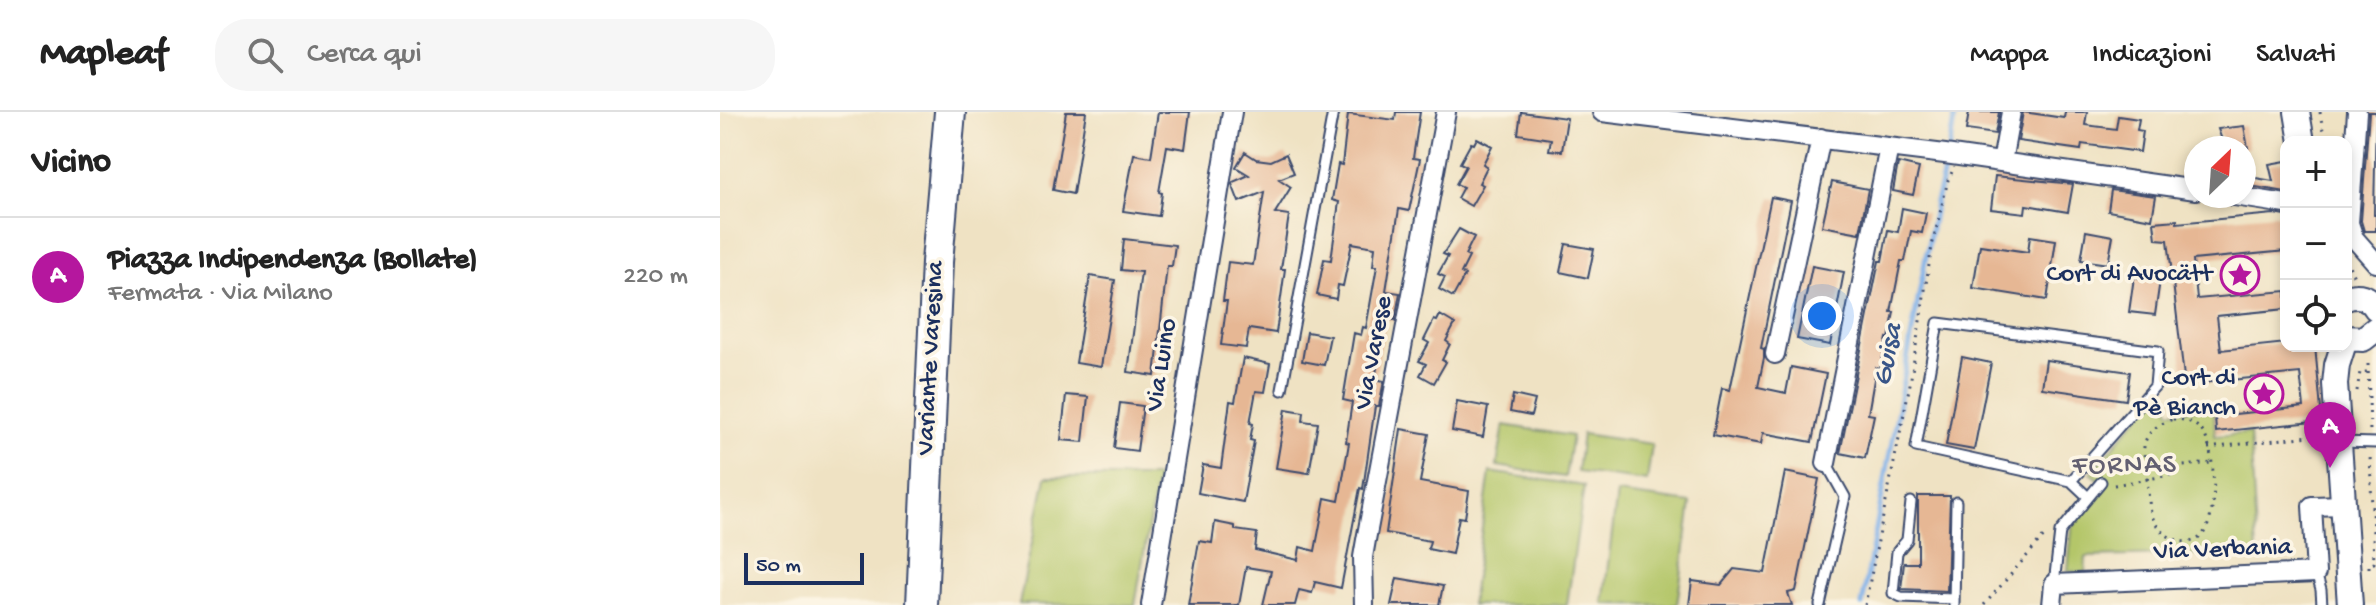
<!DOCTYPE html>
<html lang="it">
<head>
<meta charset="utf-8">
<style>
	:root { --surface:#fff; --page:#f6f6f6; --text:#222; --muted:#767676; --line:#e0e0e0; --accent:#b5179e }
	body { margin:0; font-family:"Gochi Hand",sans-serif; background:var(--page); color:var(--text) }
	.controls { position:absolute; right:24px; top:24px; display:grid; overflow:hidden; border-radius:16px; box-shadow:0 4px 12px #0003 }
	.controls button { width:72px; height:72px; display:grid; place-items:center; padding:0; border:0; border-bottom:2px solid var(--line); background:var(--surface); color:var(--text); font:40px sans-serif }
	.compass { position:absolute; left:1464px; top:24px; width:72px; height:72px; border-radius:50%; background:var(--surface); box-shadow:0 4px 12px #0003; rotate:25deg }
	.scale { position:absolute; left:24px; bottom:20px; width:120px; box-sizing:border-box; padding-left:8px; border:4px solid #1b2f5e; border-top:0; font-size:22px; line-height:28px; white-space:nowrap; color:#1b2f5e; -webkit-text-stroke:6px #fcf5e5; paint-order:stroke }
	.you { position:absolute; left:1102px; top:204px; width:28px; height:28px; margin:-20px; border:6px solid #fff; border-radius:50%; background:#1a73e8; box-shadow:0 0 0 12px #1a73e833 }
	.badge { display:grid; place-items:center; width:52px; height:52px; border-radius:50%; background:var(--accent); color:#fff; font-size:26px; font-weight:700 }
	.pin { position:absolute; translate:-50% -66px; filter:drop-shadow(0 2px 4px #0008) }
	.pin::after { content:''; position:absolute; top:42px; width:28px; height:24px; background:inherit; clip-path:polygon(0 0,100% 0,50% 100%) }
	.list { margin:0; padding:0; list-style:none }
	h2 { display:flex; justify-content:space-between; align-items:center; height:104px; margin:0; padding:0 32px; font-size:34px }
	h2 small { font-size:26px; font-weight:400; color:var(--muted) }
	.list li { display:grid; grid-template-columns:52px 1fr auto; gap:24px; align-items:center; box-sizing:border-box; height:120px; padding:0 32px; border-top:2px solid var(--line) }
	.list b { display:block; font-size:30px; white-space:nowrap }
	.list p { margin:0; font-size:26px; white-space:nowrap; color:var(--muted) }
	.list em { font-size:26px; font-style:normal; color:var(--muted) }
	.icon { flex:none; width:44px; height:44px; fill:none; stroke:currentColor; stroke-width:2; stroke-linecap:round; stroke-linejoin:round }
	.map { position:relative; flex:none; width:1656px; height:493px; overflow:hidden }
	header { display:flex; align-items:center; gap:48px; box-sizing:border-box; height:112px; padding:0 40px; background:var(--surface); border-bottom:2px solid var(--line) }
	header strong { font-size:38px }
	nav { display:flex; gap:44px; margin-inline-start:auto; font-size:28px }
	.search { width:560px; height:72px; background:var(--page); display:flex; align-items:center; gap:20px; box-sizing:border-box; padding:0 28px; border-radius:32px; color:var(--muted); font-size:30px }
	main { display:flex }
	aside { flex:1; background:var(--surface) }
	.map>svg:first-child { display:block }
	.green { fill:#b4c669; stroke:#687a64; stroke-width:2 }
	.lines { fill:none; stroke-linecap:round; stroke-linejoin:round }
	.stream { stroke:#7cafe9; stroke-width:5 }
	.building { fill:#e6b794 }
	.service-casing { stroke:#3b4a6d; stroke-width:13 }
	.minor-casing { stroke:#3b4a6d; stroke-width:22 }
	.tertiary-casing { stroke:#3b4a6d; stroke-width:28 }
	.primary-casing { stroke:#3b4a6d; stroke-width:34 }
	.path { stroke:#3b4a6d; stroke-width:3; stroke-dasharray:2 6; stroke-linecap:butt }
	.service { stroke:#fff; stroke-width:9 }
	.minor { stroke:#fff; stroke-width:18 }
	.tertiary { stroke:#fff; stroke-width:24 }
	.primary { stroke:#fff; stroke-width:30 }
	.labels { text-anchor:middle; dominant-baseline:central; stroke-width:7; stroke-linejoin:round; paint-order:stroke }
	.poi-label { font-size:26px; fill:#1b2f5e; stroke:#fcf5e5; text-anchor:end }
	.street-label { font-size:26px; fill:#1b2f5e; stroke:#fcf5e5 }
	.water-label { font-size:28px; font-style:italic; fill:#385588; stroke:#fcf5e5 }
	.neighbourhood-label { font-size:28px; letter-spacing:2px; fill:#625f71; stroke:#fcf5e5 }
</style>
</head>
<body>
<header>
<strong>Mapleaf</strong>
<div class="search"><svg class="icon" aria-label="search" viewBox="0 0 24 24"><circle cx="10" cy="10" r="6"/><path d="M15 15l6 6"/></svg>Cerca qui</div>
<nav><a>Mappa</a><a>Indicazioni</a><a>Salvati</a></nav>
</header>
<main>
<aside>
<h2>Vicino<small></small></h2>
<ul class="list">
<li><span class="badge">A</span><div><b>Piazza Indipendenza (Bollate)</b><p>Fermata · Via Milano</p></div><em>220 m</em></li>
</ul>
</aside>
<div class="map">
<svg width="1656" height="493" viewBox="0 0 1656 493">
	<rect width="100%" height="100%" fill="#fcf5e5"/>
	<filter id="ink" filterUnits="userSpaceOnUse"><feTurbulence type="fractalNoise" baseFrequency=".0125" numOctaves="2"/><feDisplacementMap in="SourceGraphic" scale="16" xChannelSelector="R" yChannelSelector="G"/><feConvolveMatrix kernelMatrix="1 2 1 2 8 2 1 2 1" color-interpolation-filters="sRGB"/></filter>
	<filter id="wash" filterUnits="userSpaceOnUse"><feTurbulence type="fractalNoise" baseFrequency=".006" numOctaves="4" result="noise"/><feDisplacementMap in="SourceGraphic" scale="32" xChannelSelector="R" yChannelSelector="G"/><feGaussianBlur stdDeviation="1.8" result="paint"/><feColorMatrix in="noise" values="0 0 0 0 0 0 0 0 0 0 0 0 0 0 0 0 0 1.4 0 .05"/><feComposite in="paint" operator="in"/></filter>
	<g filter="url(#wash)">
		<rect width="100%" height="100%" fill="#efe2c3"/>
		<path class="green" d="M 1443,276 L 1450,299 L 1494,296 L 1495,324 L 1530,321 L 1537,441 L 1366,445 L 1365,461 L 1348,459 L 1352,416 L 1384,372 L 1371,361 Z
			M 784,313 L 852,324 L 845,365 L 777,354 Z
			M 862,322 L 932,332 L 927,369 L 857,360 Z
			M 770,360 L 864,374 L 847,493 L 751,493 Z
			M 326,365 L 437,365 L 415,493 L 299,492 Z
			M 897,381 L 971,391 L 957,493 L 883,492 Z"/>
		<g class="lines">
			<path class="stream" d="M 1229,39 L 1235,0
				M 1142,493 L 1216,90 L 1227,48"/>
		</g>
		<g id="blocks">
			<path class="building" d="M 346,0 L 366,0 L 353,82 L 333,78 Z
				M 438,0 L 470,0 L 465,37 L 447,34 L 439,80 L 442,81 L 439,104 L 403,99 L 414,42 L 431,45 Z
				M 676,0 L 700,0 L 693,46 L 700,47 L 689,99 L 679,97 L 666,179 L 680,181 L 675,208 L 666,207 L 655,267 L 664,269 L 659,294 L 655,294 L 643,377 L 640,376 L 621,476 L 595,470 L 592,481 L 579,478 L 575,493 L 543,493 L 551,459 L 526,455 L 519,493 L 468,493 L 479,429 L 492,431 L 495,410 L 515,414 L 515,418 L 537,421 L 535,438 L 578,448 L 580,435 L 595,439 L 605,386 L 619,389 L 629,331 L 626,330 L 632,290 L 623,288 L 634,221 L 641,223 L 643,215 L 646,216 L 657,154 L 653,154 L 655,135 L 632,131 L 623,174 L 618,173 L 616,187 L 597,183 L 604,147 L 611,148 L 619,90 L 612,88 L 618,52 L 622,53 L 628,2 L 675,8 Z
				M 801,0 L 847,6 L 842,39 L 829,38 L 831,27 L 798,22 Z
				M 1249,0 L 1279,0 L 1275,22 L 1246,18 Z
				M 1303,0 L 1344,6 L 1345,0 L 1367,0 L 1365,13 L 1396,17 L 1398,4 L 1419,7 L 1417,18 L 1423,19 L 1420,40 L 1362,32 L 1361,38 L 1298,29 Z
				M 1649,0 L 1656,0 L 1654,103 L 1656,103 L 1656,119 L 1644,119 L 1641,109 Z
				M 1524,14 L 1528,36 L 1505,36 L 1498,17 Z
				M 757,26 L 772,34 L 763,52 L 767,55 L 759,71 L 763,73 L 751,94 L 737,86 L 743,75 L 736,72 L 746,54 L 740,51 L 751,31 L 754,32 Z
				M 525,40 L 536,47 L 551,49 L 566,42 L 574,61 L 559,67 L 571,75 L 555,101 L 569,103 L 561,157 L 565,157 L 556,221 L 529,217 L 526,236 L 501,233 L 507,189 L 503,189 L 508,150 L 533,153 L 544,80 L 519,90 L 512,72 L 513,70 L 529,63 L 516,55 Z
				M 1566,49 L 1566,80 L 1524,73 L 1524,64 L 1553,69 L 1549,52 Z
				M 1178,51 L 1199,56 L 1193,83 L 1173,79 Z
				M 1275,64 L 1353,72 L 1348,100 L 1306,93 L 1305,101 L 1271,97 Z
				M 1112,70 L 1148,77 L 1140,121 L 1102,114 Z
				M 1391,78 L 1436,84 L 1432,107 L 1388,99 Z
				M 1051,85 L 1071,89 L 1041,236 L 1044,237 L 1044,246 L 1038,275 L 1066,281 L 1071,255 L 1106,262 L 1092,330 L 1043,321 L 1041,332 L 993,323 L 1002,276 L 1010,278 Z
				M 1182,96 L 1206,101 L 1202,121 L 1191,119 L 1185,149 L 1181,149 L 1171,200 L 1174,200 L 1169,227 L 1167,226 L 1160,257 L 1156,256 L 1148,302 L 1154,303 L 1145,346 L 1120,341 L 1159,149 L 1162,149 L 1168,118 L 1178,120 Z
				M 1554,102 L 1566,104 L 1566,139 L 1473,148 L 1477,187 L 1566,179 L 1566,197 L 1497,204 L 1501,238 L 1566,231 L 1566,234 L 1595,234 L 1602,309 L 1496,320 L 1495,304 L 1584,295 L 1580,261 L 1482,271 L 1481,263 L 1464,265 L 1448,128 L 1436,127 L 1434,110 L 1457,108 L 1457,111 Z
				M 739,117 L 754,125 L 745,143 L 749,145 L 741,161 L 745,163 L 733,185 L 719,177 L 725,165 L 718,162 L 728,144 L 723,142 Z
				M 1366,119 L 1393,124 L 1388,152 L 1361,148 Z
				M 1310,124 L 1336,128 L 1327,188 L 1253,176 L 1260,133 L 1308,140 Z
				M 404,127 L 455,133 L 452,154 L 447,154 L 435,264 L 408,260 L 421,160 L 401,158 Z
				M 846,132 L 874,137 L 868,166 L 840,160 Z
				M 1092,154 L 1124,160 L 1110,233 L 1077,227 Z
				M 370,164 L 395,168 L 381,255 L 356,251 Z
				M 1414,165 L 1440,168 L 1435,203 L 1409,200 Z
				M 720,203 L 735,212 L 726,229 L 730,232 L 722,248 L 726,250 L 714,271 L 700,263 L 706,252 L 699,249 L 709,231 L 704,228 L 714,208 L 717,209 Z
				M 587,220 L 610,224 L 604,253 L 582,249 Z
				M 1242,245 L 1271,251 L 1254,338 L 1226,333 Z
				M 523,246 L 550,252 L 545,280 L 536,279 L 530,311 L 533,312 L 530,328 L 534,329 L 523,390 L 478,381 L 483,353 L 501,356 L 510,289 L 515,290 Z
				M 1326,248 L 1410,260 L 1406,288 L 1322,276 Z
				M 346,283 L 368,285 L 363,330 L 341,328 Z
				M 793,283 L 815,288 L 811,304 L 790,300 Z
				M 737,289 L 768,295 L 763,325 L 732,319 Z
				M 400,291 L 423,294 L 417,339 L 394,336 Z
				M 566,297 L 584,300 L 583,309 L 598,311 L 589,361 L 556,356 Z
				M 681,317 L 709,322 L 700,370 L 749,379 L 745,406 L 739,405 L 732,442 L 708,437 L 710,429 L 666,421 Z
				M 1065,360 L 1099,367 L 1076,479 L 1068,481 L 1072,493 L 969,493 L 972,469 L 1001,473 L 1014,457 L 1045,461 Z
				M 1198,384 L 1230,384 L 1227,479 L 1181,477 L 1184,451 L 1198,451 Z
				M 677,466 L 723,474 L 719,493 L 671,493 Z"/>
		</g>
	</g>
	<g filter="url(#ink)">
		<use href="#blocks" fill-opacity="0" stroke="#3b4a6d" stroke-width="2"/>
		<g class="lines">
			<g class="service-casing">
				<path id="service" d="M 562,278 L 613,0
					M 1622,330 L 1656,331
					M 1351,369 L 1196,335 L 1218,211 L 1438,239 L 1435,274 L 1351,369 L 1368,385
					M 1191,390 L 1187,428 L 1177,440 L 1173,481 L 1181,485 L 1234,487
					M 1596,461 L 1601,478 L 1602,493
					M 1334,472 L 1340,420 L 1381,370
					M 1100,493 L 1125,385 L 1106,351
					M 1234,493 L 1236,390"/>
			</g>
			<g class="minor-casing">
				<path id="minor" d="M 882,0 L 1225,42 L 1476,78
					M 1637,0 L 1629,111 L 1634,126 L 1656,151
					M 1282,50 L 1291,0
					M 1514,84 L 1566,92
					M 1055,242 L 1101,26
					M 1106,351 L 1169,35
					M 431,493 L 512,0
					M 644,493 L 643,445 L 646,428 L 726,0
					M 1332,493 L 1334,472 L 1596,461 L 1592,394 L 1623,393"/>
			</g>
			<g class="tertiary-casing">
				<path id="tertiary" d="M 1577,0 L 1582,30
					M 1626,186 C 1638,182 1649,184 1656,196
					M 1626,226 L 1643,227 L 1656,217
					M 1623,234 L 1617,253 L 1615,272 L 1630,493"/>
			</g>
			<g class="primary-casing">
				<path id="primary" d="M 202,493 L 217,150 L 230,0"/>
			</g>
			<path class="path" d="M 1600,0 L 1605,30
				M 1626,147 L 1634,165
				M 1648,252 L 1650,320
				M 1637,279 L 1640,260 L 1647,260
				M 1453,307 C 1465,307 1477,311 1484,322 C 1496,342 1501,422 1473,429 C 1466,431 1457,429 1450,425 C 1426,413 1429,383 1427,360 C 1426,351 1422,338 1425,330 C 1430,316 1441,312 1453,307 Z
				M 1488,336 L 1598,323
				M 1394,373 L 1456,362 L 1454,355 L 1491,351
				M 1649,456 L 1649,452 L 1654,451 L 1650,344
				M 1145,493 L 1190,272 L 1212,134 L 1228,68 L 1233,58
				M 1264,493 L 1326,422"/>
			<use href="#service" class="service"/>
			<use href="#minor" class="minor"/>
			<use href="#tertiary" class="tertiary"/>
			<use href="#primary" class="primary"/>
		</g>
	</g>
	<defs>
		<g id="sight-ring" transform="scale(2)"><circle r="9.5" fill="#fcf5e5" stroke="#b5179e" stroke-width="1.5"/><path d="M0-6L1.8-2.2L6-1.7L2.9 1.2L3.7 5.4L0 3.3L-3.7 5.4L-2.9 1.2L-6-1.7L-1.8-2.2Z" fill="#b5179e"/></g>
	</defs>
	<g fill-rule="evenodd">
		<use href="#sight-ring" x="1520" y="163"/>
		<use href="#sight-ring" x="1544" y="282"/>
	</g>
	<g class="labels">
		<g class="poi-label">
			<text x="1492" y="163">Cort di Avocätt</text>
			<text x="1516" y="267">Cort di<tspan x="1516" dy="30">Pè Bianch</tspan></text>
		</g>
		<g class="street-label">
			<text transform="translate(655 241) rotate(-79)">Via Varese</text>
			<text transform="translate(212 246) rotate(-87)">Variante Varesina</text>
			<text transform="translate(443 253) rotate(-81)">Via Luino</text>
			<text transform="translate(1503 439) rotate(-2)">Via Verbania</text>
		</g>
		<g class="water-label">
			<text transform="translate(1169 243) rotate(-79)">Guisa</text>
		</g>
		<g class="neighbourhood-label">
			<text x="1405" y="354">FORNAS</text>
		</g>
	</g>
</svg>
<div class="controls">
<button>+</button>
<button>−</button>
<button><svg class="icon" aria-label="locate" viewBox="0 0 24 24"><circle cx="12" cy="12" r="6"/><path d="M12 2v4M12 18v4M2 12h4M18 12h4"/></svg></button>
</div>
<svg class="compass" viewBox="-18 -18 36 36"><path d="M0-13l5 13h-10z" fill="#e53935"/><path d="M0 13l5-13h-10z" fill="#767676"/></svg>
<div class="scale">50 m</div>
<div class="you"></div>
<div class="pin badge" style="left:1610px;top:356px">A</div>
</div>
</main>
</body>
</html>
